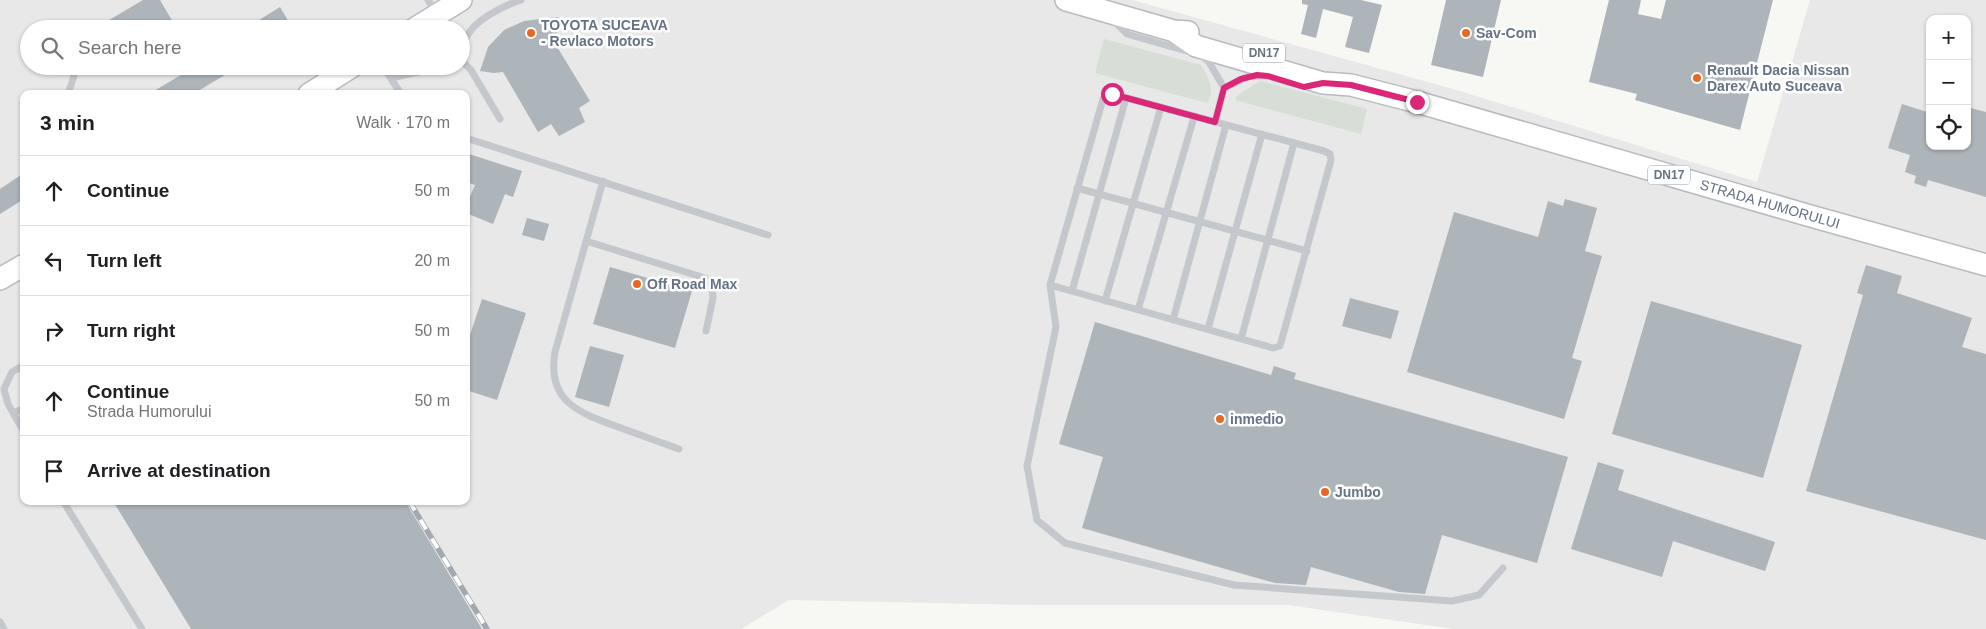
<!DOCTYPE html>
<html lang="en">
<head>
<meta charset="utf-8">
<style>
	:root { --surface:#fff; --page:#f2f2f2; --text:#202124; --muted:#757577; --line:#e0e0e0 }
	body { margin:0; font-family:Arial,sans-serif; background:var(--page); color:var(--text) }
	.controls { position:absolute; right:15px; top:15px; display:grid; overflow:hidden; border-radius:10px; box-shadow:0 1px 4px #0004 }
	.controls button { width:45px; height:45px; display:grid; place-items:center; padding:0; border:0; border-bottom:1px solid var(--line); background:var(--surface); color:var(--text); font:25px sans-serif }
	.stop { position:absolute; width:15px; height:15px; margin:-11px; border:4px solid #db2777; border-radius:50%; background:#fff }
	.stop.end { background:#db2777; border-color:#fff; box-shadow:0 1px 5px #0008 }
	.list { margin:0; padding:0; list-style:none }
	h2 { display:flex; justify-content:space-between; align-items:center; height:65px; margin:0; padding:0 20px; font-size:21px }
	h2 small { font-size:16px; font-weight:400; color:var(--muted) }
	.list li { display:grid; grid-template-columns:32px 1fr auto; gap:15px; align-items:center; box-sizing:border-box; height:70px; padding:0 20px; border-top:1px solid var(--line) }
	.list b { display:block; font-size:19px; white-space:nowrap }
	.list p { margin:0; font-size:16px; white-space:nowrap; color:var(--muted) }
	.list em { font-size:16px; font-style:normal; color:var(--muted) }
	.icon { flex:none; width:28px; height:28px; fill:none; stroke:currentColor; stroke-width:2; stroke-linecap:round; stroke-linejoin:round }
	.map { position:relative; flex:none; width:1986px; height:629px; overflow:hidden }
	.search { position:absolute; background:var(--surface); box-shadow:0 1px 4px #0004; left:20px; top:20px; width:450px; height:55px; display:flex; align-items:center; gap:12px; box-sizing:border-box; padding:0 18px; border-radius:28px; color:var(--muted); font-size:19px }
	.panel { position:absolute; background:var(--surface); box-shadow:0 1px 4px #0004; left:20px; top:90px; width:450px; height:415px; border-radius:10px }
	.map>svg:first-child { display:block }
	.built { fill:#e7e8e7; fill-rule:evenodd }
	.green { fill:#d7ded5 }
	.building { fill:#adb4ba }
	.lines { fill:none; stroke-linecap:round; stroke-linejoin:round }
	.primary-casing { stroke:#b7babf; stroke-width:24 }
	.lane { stroke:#c4c7cb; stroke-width:7 }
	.primary { stroke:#fff; stroke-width:21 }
	.rail-casing { stroke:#a4a9b0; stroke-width:5.5 }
	.rail { stroke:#fff; stroke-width:4; stroke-dasharray:11; stroke-linecap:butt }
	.route { stroke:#db2777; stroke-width:6 }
	.poi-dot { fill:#e66824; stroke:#fff; stroke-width:2 }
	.labels { text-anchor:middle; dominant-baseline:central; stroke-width:5; stroke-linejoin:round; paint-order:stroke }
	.shield { fill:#fff; stroke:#939daa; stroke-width:1 }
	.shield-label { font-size:12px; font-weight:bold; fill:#657385 }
	.poi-label { font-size:14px; font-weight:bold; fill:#657385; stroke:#fff; text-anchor:start }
	.street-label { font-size:14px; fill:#657385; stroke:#fff }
</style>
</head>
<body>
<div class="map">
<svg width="1986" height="629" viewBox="0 0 1986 629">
	<rect width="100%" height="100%" fill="#f7f7f4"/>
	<path class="built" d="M 0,0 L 1132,0 L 1453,89 L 1757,182 L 1810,0 L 1986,0 L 1986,629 L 1454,629 L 1288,605 L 1032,605 L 789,600 L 741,629 L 0,629 ZM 1930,19 L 1967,19 L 1967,146 L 1930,146 ZM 29,29 L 461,29 L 461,66 L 29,66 ZM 24,94 L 466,94 L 466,501 L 24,501 Z"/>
	<path class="green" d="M 1104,39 L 1201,65 C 1208,78 1216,89 1207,103 L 1095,73 Z
		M 1260,81 L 1367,109 L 1361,134 L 1235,100 L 1238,95 Z"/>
	<path class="building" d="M 143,0 L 160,0 L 177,29 L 94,29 Z
		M 1302,0 L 1361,0 L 1382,5 L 1369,53 L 1345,47 L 1353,17 L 1323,9 L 1316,38 L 1301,34 L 1308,5 L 1302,4 Z
		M 1446,0 L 1501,0 L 1483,77 L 1431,65 Z
		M 1609,0 L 1641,0 L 1638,14 L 1661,19 L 1666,0 L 1773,0 L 1740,130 L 1635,100 L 1637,94 L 1589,82 Z
		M 280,7 L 293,29 L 245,29 Z
		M 556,17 L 565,19 L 553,40 L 590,101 L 579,108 L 585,122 L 559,136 L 551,124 L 538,132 L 503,72 L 494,73 L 480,71 L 488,47 L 504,30 L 524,21 Z
		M 196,66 L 240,66 L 193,94 L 149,94 Z
		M 1902,104 L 1930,113 L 1930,146 L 1967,146 L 1967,107 L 1986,112 L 1986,197 L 1928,180 L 1926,187 L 1914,183 L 1916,176 L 1905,172 L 1910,155 L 1888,148 Z
		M 466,153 L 522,171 L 513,197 L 505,194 L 493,224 L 466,213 L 466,206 L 475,185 L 466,182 Z
		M 24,173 L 24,199 L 0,214 L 0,189 Z
		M 1565,199 L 1597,208 L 1585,251 L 1602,256 L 1572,358 L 1582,361 L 1564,419 L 1407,372 L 1454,212 L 1538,237 L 1548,201 L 1563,206 Z
		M 527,218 L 549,224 L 544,241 L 522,235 Z
		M 1866,265 L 1902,276 L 1897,293 L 1972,318 L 1962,347 L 1986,354 L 1986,540 L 1806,491 L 1863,295 L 1857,293 Z
		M 610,267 L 692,291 L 675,348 L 593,324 Z
		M 1350,298 L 1399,311 L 1391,339 L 1342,326 Z
		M 482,299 L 526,313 L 497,400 L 466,390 L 466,347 Z
		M 1651,301 L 1802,345 L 1763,478 L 1612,434 Z
		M 1095,322 L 1271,375 L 1274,366 L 1296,373 L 1294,379 L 1568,457 L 1537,563 L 1442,535 L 1425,594 L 1399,592 L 1311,567 L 1306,585 L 1275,583 L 1082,528 L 1103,457 L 1059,444 Z
		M 590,346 L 624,355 L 609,407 L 575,397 Z
		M 1598,462 L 1624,470 L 1618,490 L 1775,542 L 1765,571 L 1673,541 L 1662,577 L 1571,549 Z
		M 113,501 L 405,501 L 482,629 L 191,629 Z"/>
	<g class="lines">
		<g class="primary-casing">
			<path id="primary" d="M 1066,0 L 1174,31 L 1188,32
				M 414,29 L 461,0
				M 1174,31 L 1196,46 L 1323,83 L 1351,85 L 1417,102 L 1814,217 L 1986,265
				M 309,94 L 353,66
				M 0,279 L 24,265"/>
		</g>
		<path class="lane" d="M 428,0 L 436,12
			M 1114,21 L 1127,34 L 1190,52
			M 1201,55 L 1209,62 L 1224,88 L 1249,76 L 1266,76
			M 383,66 L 401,94
			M 391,78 L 445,66
			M 68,94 L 74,76 L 72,66
			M 500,119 L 471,70 L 463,62 C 463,54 463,46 466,38 C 474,20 503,6 521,0
			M 1215,122 L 1224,88
			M 466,138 L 768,235
			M 603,181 L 555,352 C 546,403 582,414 621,428 C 640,435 660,442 679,449
			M 1077,188 L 1307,251
			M 586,241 L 705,278 L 712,286 L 713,298 L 706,331
			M 1050,285 L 1273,348 L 1280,346 L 1331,160 L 1330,154 L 1324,151 L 1112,94 L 1107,95 L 1103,99 L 1050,285 L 1056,327 L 1027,466 L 1037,520 L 1065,543 L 1234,585 L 1452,601 L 1479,595 L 1503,568
			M 1072,291 L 1126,98
			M 1105,301 L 1161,107
			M 1138,310 L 1194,117
			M 1173,320 L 1226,125
			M 1208,329 L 1262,134
			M 1241,339 L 1294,143
			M 24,365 L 12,372 L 4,389 L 8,404 L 24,432
			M 14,413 L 24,408
			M 63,501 L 142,629
			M 0,622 L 4,629"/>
		<use href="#primary" class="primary"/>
		<g class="rail-casing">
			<path id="rail" d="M 409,501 L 487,629"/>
		</g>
		<use href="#rail" class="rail"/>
	</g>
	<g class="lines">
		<path class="route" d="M 1112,94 L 1215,122 L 1224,88 L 1241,79 L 1257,75 L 1268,76 L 1304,87 L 1323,83 L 1351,85 L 1417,102"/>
	</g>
	<g class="poi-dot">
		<circle cx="531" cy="33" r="5"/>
		<circle cx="1466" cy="33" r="5"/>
		<circle cx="1697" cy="78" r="5"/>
		<circle cx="637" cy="284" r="5"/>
		<circle cx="1220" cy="419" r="5"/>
		<circle cx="1325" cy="492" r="5"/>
	</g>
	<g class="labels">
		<g class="shield">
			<rect x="1243" y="43.5" width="42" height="19" rx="4"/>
			<rect x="1648" y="165.5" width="42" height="19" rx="4"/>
		</g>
		<g class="shield-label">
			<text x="1264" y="53">DN17</text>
			<text x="1669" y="175">DN17</text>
		</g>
		<g class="poi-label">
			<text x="541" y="25">TOYOTA SUCEAVA<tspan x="541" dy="16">- Revlaco Motors</tspan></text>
			<text x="1476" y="33">Sav-Com</text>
			<text x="1707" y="70">Renault Dacia Nissan<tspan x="1707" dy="16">Darex Auto Suceava</tspan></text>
			<text x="647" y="284">Off Road Max</text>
			<text x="1230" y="419">inmedio</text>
			<text x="1335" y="492">Jumbo</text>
		</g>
		<g class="street-label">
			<text transform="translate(1770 204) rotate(16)">STRADA HUMORULUI</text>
		</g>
	</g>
</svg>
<div class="controls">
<button>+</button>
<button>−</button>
<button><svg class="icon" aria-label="locate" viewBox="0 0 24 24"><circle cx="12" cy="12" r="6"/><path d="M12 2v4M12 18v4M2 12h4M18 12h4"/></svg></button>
</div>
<div class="stop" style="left:1112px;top:94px"></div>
<div class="stop end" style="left:1417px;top:102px"></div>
<div class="search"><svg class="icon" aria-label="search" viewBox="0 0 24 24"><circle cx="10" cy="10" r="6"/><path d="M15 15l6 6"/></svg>Search here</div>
<section class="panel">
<h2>3 min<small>Walk · 170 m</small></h2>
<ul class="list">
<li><svg class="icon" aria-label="ahead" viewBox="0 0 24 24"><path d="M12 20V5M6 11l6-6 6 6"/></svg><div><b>Continue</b></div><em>50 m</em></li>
<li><svg class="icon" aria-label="left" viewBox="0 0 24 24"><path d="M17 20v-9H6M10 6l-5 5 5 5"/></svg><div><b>Turn left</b></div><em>20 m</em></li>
<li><svg class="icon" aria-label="right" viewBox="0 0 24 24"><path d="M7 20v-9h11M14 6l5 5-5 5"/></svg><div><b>Turn right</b></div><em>50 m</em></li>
<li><svg class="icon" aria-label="ahead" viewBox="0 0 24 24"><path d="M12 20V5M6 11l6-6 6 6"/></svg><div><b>Continue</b><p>Strada Humorului</p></div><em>50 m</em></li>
<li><svg class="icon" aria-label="arrive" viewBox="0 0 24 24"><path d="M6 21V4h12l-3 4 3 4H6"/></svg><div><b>Arrive at destination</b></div></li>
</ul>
</section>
</div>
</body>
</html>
